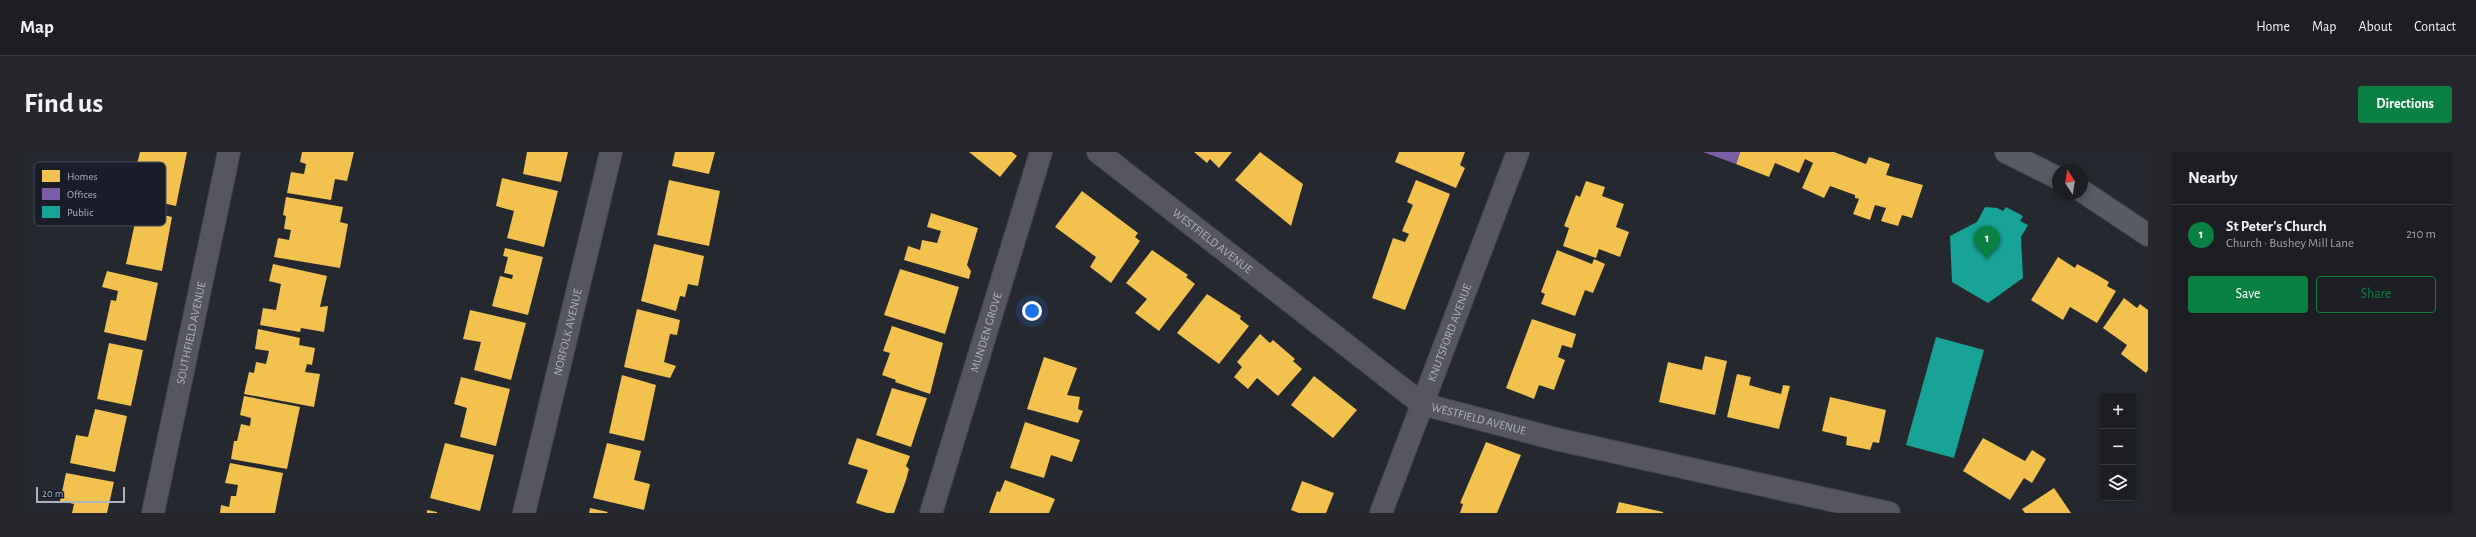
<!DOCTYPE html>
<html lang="en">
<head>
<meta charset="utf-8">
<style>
	:root { --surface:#1c1e24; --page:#25272c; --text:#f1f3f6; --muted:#a0a2a6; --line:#3a3c41; --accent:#0b8043 }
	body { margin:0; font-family:"Alegreya Sans",sans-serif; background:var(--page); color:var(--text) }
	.controls { position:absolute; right:12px; bottom:12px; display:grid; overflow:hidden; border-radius:4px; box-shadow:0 2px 10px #0003 }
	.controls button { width:36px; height:36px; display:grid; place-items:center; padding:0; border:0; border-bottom:1px solid var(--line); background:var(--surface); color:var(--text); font:20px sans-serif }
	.compass { position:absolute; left:2028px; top:12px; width:36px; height:36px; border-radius:50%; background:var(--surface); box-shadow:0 2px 10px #0003; rotate:348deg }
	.scale { position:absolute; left:12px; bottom:10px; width:89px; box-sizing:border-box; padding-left:4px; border:2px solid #aeb2c2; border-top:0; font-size:11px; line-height:14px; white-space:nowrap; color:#aeb2c2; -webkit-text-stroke:3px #191d2a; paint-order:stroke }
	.you { position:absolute; left:1008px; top:159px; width:14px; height:14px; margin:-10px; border:3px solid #fff; border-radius:50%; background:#1a73e8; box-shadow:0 0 0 6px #1a73e833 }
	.badge { display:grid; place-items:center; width:26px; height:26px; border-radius:50%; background:var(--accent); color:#fff; font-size:13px; font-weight:700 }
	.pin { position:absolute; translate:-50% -33px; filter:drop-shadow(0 1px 2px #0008) }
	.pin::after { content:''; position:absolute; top:21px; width:14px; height:12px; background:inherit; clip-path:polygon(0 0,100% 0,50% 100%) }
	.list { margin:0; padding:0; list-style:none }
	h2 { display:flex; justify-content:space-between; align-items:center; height:52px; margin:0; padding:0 16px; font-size:17px }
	h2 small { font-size:13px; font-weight:400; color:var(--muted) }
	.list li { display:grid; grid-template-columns:26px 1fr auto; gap:12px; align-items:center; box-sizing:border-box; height:60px; padding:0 16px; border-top:1px solid var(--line) }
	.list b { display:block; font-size:15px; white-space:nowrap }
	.list p { margin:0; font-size:13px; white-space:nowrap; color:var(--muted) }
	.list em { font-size:13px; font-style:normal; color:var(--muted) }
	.actions { display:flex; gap:8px; padding:12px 16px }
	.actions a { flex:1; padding:9px 0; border:1px solid var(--accent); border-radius:4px; text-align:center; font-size:14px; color:var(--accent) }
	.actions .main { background:var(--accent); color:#fff }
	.icon { flex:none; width:22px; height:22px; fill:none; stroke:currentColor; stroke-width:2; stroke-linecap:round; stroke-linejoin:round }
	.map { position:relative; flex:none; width:2124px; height:361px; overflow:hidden; border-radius:4px }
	header { display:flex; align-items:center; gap:24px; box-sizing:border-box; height:56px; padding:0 20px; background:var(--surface); border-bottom:1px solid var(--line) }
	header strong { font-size:19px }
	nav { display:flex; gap:22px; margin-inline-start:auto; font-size:14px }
	.intro { display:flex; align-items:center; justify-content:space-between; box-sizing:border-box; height:96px; padding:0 24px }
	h1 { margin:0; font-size:28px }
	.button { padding:10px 18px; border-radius:4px; background:var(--accent); color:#fff; font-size:14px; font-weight:700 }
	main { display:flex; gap:24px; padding:0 24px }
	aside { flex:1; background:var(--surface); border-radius:4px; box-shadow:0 2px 10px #0003 }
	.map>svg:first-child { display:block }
	.homes { fill:#f2c14e }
	.offices { fill:#7b5ea7 }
	.public { fill:#17a398 }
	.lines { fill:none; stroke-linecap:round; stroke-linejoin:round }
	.street-casing { stroke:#414349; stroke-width:24 }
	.secondary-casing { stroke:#414349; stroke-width:24 }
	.street { stroke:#55565f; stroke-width:22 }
	.secondary { stroke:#585a64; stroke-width:22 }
	.labels { text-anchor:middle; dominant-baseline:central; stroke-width:4; stroke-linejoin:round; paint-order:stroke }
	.street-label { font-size:12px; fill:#aeb2c2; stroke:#191d2a }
	.key { fill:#191d2a; stroke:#464a58; stroke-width:1 }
	.key-label { font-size:11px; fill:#aeb2c2 }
</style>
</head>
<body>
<header>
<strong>Map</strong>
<nav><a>Home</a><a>Map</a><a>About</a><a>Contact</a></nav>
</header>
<div class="intro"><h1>Find us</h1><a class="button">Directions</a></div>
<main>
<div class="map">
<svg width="2124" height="361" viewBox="0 0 2124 361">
	<rect width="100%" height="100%" fill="#262830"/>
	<path class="homes" d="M 116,0 L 163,0 L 152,54 L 117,46 L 122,19 L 112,16 Z
		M 278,0 L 330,0 L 323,29 L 311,27 L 307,48 L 263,41 L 267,20 L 280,22 L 282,12 L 276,10 Z
		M 503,0 L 544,0 L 537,30 L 499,22 Z
		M 651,0 L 691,0 L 685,22 L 648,14 Z
		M 945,0 L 988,0 L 993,4 L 976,25 Z
		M 1170,0 L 1208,0 L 1195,16 L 1186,7 L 1183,11 Z
		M 1236,0 L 1279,32 L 1267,74 L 1211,28 Z
		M 1375,0 L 1441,0 L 1436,13 L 1441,16 L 1432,36 L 1371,10 Z
		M 1716,0 L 1810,0 L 1842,12 L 1845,5 L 1866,12 L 1862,23 L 1899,33 L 1888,66 L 1878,63 L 1874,74 L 1857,69 L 1862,56 L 1851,53 L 1846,68 L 1829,62 L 1835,47 L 1831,46 L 1831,43 L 1806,34 L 1800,46 L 1778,36 L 1789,11 L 1781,7 L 1775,21 L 1751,11 L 1745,25 L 1712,12 Z
		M 478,26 L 534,39 L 520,95 L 483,86 L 490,59 L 472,54 Z
		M 645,28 L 696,39 L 685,94 L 633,83 Z
		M 1392,28 L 1426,42 L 1381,158 L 1348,146 L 1369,86 L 1381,90 L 1385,82 L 1378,79 L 1389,53 L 1383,50 Z
		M 1562,29 L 1581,35 L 1578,44 L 1600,52 L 1592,75 L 1605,80 L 1596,105 L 1575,97 L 1572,106 L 1539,94 L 1545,76 L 1540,74 L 1552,43 L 1556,45 Z
		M 1058,39 L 1114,81 L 1111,85 L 1116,89 L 1087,131 L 1066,115 L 1072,105 L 1031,75 Z
		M 262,45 L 319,55 L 316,70 L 324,72 L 316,116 L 250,105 L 254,86 L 265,88 L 267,78 L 260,77 L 262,64 L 259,63 Z
		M 114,57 L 148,65 L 138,119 L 102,112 Z
		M 907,61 L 954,76 L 943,113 L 947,119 L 945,127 L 880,108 L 884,94 L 896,98 L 898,88 L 913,91 L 917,79 L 903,75 Z
		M 630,92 L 680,104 L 674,134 L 664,132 L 661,145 L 656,144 L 652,159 L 617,149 Z
		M 481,96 L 519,105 L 504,163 L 468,154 L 476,124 L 488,127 L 489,123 L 480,121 L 484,105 L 479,104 Z
		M 1128,98 L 1164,123 L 1162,125 L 1171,132 L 1135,179 L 1111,161 L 1123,147 L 1102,131 Z
		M 1533,98 L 1568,112 L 1570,107 L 1581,112 L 1569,141 L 1561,138 L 1551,164 L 1517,152 L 1521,142 L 1517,140 Z
		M 2034,105 L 2051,116 L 2053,112 L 2068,120 L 2085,130 L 2083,134 L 2092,139 L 2073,171 L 2046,155 L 2039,168 L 2007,148 Z
		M 249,112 L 303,124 L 296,155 L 304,154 L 300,180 L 277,176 L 276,180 L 236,173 L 239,156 L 252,158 L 257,132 L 245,129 Z
		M 876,117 L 935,135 L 921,182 L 860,163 Z
		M 83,119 L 134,131 L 122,189 L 80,180 L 87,148 L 92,149 L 94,139 L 78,135 Z
		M 1183,142 L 1217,164 L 1216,167 L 1225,174 L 1195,212 L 1153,181 Z
		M 2100,146 L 2113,156 L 2116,152 L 2124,158 L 2124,218 L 2122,221 L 2097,202 L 2103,193 L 2079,176 Z
		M 613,157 L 656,168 L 653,183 L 646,182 L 640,210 L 652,214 L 646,226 L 600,215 Z
		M 446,158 L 502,171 L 487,228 L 450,218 L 457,190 L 439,187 Z
		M 1508,167 L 1552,182 L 1548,196 L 1538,193 L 1534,205 L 1541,208 L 1530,238 L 1515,233 L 1510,247 L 1482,236 Z
		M 868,174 L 919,191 L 906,242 L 871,230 L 872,228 L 858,223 L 866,201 L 859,199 Z
		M 234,177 L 276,186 L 275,193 L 291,196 L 288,213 L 283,212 L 281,220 L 296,222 L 290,255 L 220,242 L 225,220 L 230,221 L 232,210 L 242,212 L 245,199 L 231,197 Z
		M 1236,182 L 1246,191 L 1249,188 L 1271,207 L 1269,209 L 1278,217 L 1254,244 L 1233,226 L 1224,237 L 1210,225 L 1218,215 L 1213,210 Z
		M 85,191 L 119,198 L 107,254 L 73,247 Z
		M 1681,204 L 1703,209 L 1691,263 L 1635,250 L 1644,210 L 1678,218 Z
		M 1020,205 L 1053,216 L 1043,243 L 1056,245 L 1054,257 L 1059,259 L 1054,271 L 1003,257 Z
		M 1713,222 L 1727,225 L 1725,233 L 1742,238 L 1757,242 L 1759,233 L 1766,234 L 1755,277 L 1703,265 Z
		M 598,223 L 632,233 L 620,289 L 585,281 Z
		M 1290,224 L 1333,258 L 1309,286 L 1267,253 Z
		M 437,225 L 486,237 L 472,294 L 436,285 L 443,256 L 430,252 Z
		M 868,236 L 903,246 L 887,295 L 852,283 Z
		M 220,244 L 276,255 L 263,317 L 207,307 L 210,289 L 213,289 L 217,272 L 226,274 L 227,266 L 216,263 Z
		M 1806,245 L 1862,258 L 1855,291 L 1849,290 L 1846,298 L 1822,293 L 1823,285 L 1798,279 Z
		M 71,257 L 103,264 L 91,320 L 46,311 L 52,283 L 64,285 Z
		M 1001,270 L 1056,288 L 1048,310 L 1027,303 L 1020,326 L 986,316 Z
		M 833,286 L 886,304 L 882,314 L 885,317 L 882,328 L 870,361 L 863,361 L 832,351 L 844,318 L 824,312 Z
		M 1959,286 L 2001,309 L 2008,298 L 2022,307 L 2008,331 L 2000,326 L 1986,348 L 1939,319 Z
		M 1462,290 L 1497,303 L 1473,361 L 1436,361 L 1439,352 L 1436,351 Z
		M 421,291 L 470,303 L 456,359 L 406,346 Z
		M 583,291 L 617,299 L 610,328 L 626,332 L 620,358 L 569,346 Z
		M 206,311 L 259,321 L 251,361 L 196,361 L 197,353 L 205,355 L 207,344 L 212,344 L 214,333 L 201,331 Z
		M 42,321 L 90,330 L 83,361 L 48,361 L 50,352 L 36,349 Z
		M 981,328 L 1031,347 L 1025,361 L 965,361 L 973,339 L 976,340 Z
		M 1278,329 L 1310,341 L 1302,361 L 1275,361 L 1267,358 Z
		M 2030,336 L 2047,361 L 2001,361 L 1998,357 Z
		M 1595,350 L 1639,360 L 1639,361 L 1592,361 Z
		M 566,356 L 584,360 L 583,361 L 565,361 Z
		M 403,358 L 413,360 L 413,361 L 403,361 Z"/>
	<path class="offices" d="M 1679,0 L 1716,0 L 1712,12 Z"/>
	<path class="public" d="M 1961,55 L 1973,56 L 1979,59 L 1982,55 L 1999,64 L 1996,69 L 2004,73 L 1997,85 L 1999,126 L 1964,151 L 1928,130 L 1926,84 L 1953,70 Z
		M 1912,185 L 1960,198 L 1930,306 L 1882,293 Z"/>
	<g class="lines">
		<g class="street-casing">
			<g id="street">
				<path id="s1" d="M 1074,0 L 1398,252 L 1532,287 L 1865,361"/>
				<path id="s2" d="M 129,361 L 205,0"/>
				<path id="s3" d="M 500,361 L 587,0"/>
				<path id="s4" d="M 907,361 L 1017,0"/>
				<path id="s5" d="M 1357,361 L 1494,0"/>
			</g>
		</g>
		<g class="secondary-casing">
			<path id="secondary" d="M 1982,0 L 2034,26
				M 2058,39 L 2124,83"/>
		</g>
		<use href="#street" class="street"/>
		<use href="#secondary" class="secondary"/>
	</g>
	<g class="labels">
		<g class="street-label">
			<text stroke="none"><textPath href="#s1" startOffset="145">WESTFIELD AVENUE</textPath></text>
			<text stroke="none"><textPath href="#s2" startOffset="184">SOUTHFIELD AVENUE</textPath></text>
			<text stroke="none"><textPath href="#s3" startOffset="186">NORFOLK AVENUE</textPath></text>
			<text stroke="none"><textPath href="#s4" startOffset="189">MUNDEN GROVE</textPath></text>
			<text stroke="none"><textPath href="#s5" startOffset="193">KNUTSFORD AVENUE</textPath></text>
			<text stroke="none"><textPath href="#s1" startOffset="469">WESTFIELD AVENUE</textPath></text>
		</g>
	</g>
	<rect x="10" y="10" width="132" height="64" rx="6" class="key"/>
	<rect x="18" y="18" width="18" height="12" fill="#f2c14e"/>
	<rect x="18" y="36" width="18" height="12" fill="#7b5ea7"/>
	<rect x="18" y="54" width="18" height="12" fill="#17a398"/>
	<g class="key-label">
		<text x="43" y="28">Homes</text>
		<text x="43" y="46">Offices</text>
		<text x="43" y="64">Public</text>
	</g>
</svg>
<div class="controls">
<button>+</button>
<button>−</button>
<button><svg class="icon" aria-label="layers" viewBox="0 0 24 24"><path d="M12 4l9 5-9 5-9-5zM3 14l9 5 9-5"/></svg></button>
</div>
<svg class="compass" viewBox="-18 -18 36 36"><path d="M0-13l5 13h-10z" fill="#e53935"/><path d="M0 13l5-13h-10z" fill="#a0a2a6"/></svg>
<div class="scale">20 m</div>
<div class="you"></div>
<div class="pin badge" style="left:1963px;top:107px">1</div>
</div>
<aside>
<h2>Nearby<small></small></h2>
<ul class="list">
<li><span class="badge">1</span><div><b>St Peter's Church</b><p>Church · Bushey Mill Lane</p></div><em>210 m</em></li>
</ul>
<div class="actions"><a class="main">Save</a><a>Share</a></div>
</aside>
</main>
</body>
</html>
